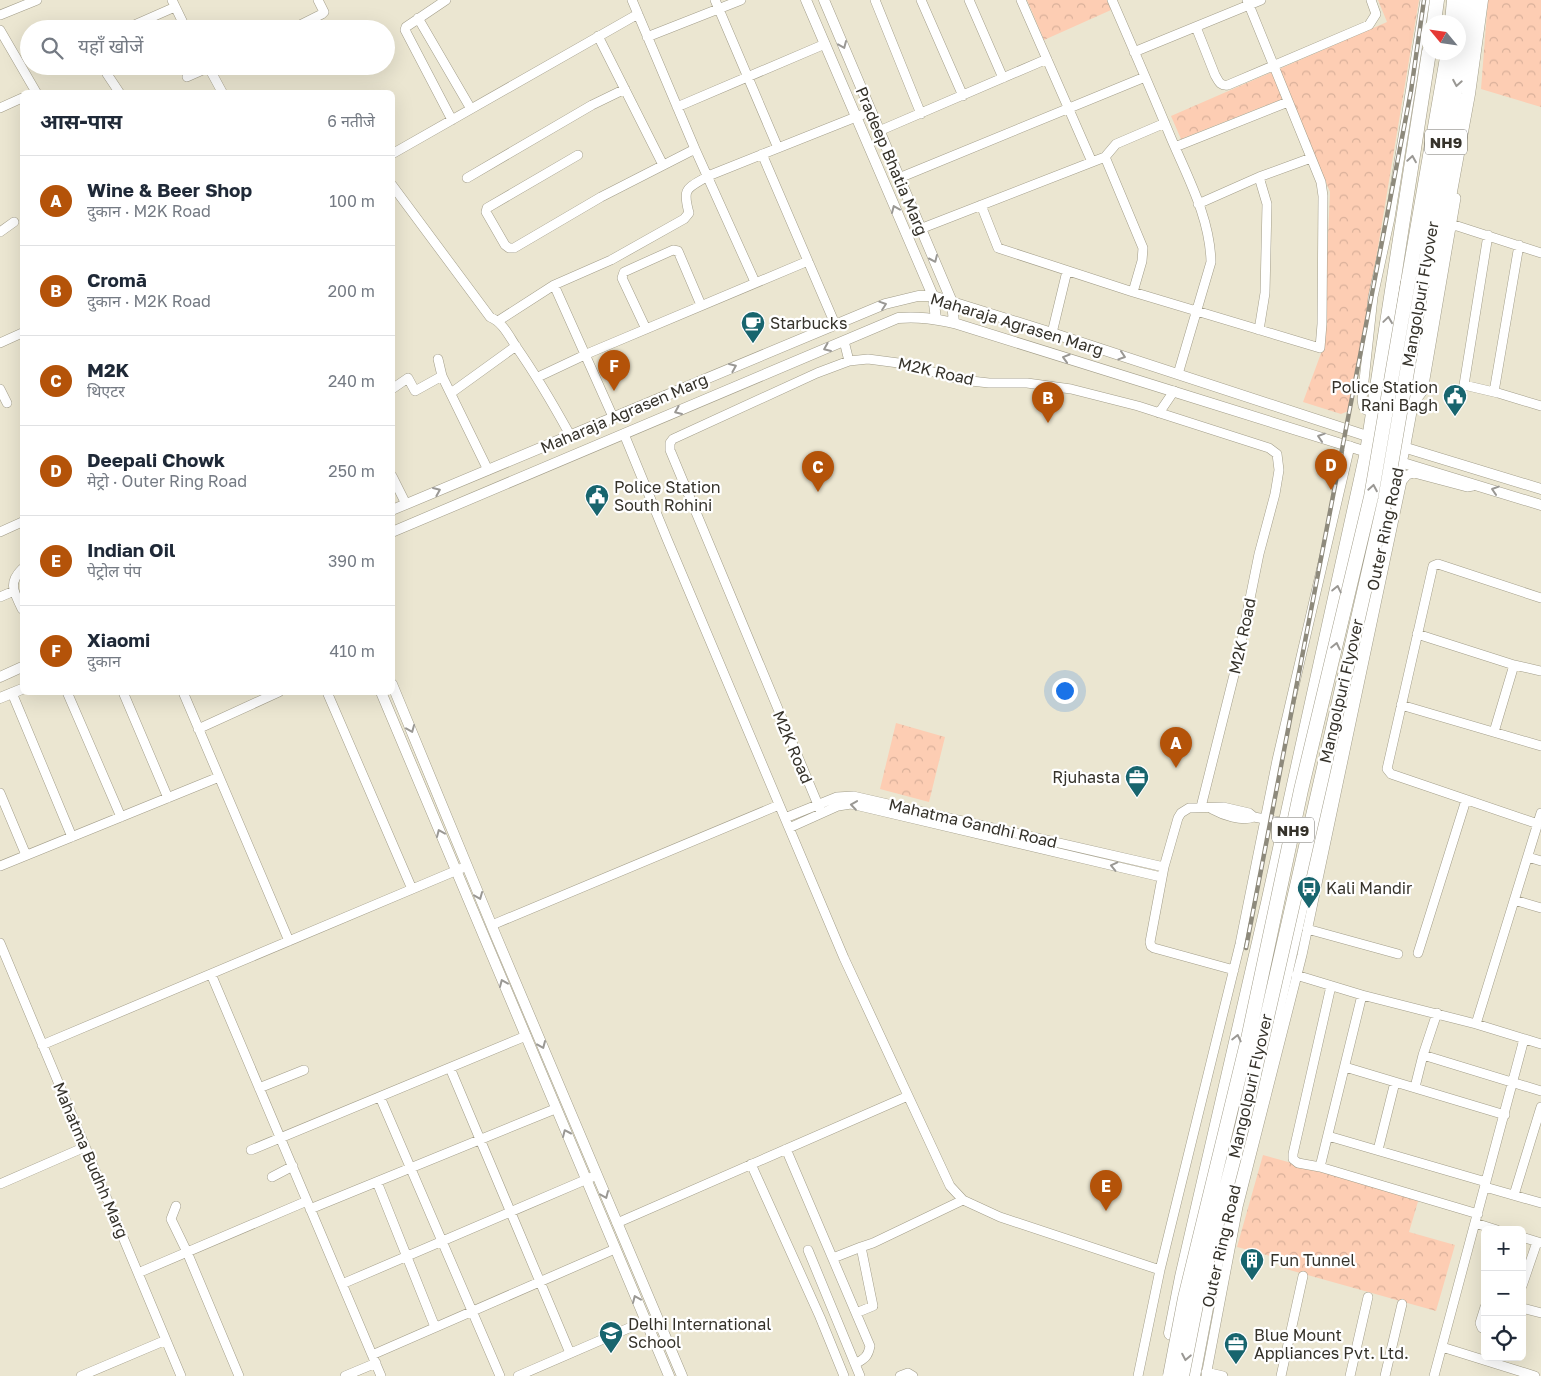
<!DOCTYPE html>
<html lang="hi">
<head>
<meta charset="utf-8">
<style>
	:root { --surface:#fff; --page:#f2f2f3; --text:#1f2937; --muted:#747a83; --line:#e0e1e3; --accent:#b45309 }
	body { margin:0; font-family:"Golos Text","Noto Sans Devanagari",sans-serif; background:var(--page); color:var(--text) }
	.controls { position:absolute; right:15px; bottom:15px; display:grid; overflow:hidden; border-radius:8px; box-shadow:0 5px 20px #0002 }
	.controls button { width:45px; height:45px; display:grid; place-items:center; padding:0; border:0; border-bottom:1px solid var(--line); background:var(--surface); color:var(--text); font:25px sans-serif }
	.compass { position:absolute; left:1421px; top:15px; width:45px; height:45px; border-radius:50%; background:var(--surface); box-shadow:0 5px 20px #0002; rotate:299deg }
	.you { position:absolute; left:1064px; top:690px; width:18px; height:18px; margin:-12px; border:4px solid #fff; border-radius:50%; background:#1a73e8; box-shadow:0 0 0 8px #1a73e833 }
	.badge { display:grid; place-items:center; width:32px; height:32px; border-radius:50%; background:var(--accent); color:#fff; font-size:16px; font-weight:700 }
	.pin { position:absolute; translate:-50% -41px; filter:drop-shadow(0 1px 2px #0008) }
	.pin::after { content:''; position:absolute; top:26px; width:18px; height:15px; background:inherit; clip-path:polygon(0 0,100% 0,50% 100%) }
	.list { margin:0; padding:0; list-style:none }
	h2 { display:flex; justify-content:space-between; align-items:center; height:65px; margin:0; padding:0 20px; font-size:21px }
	h2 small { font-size:16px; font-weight:400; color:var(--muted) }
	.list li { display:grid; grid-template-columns:32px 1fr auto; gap:15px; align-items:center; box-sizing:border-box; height:90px; padding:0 20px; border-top:1px solid var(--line) }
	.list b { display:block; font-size:19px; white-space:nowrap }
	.list p { margin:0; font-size:16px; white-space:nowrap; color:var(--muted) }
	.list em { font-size:16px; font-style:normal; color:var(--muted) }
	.icon { flex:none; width:28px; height:28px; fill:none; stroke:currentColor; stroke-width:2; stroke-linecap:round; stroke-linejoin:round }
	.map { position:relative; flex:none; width:1541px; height:1376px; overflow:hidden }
	.search { position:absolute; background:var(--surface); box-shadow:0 5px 20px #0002; left:20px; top:20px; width:375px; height:55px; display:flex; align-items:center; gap:12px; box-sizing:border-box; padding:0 18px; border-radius:28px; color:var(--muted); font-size:19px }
	.panel { position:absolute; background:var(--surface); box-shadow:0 5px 20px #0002; left:20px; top:90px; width:375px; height:605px; border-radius:8px }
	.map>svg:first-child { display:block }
	.park { fill:url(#park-crowns) }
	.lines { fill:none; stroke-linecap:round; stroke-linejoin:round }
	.minor-casing { stroke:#a29d89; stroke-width:10 }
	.tertiary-casing { stroke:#a29d89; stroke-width:11 }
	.primary-casing { stroke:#a29d89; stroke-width:15 }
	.trunk-casing { stroke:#a29d89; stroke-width:15 }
	.minor { stroke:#fff; stroke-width:9 }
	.tertiary { stroke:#fff; stroke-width:10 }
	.primary { stroke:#fff; stroke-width:14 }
	.trunk { stroke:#fff; stroke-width:14 }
	.rail-casing { stroke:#8e8a7c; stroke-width:4.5 }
	.rail { stroke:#fff; stroke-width:2.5; stroke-dasharray:8; stroke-linecap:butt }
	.trunk-bridge-casing { stroke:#a29d89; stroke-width:15; stroke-linecap:butt }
	.trunk-bridge { stroke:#fff; stroke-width:14 }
	.oneway { stroke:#9a9894 }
	.labels { text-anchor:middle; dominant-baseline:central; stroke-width:4.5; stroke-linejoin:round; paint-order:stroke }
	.shield { fill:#fff; stroke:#72706a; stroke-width:1 }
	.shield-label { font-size:15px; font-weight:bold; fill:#35322a }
	.street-label { font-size:16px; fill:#35322a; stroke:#fff }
	.poi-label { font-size:16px; fill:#35322a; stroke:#fff; text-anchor:start }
</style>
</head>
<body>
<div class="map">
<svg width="1541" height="1376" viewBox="0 0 1541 1376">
	<defs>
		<pattern id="park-crowns" width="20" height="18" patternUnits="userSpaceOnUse" patternTransform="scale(1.25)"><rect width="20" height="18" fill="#fdcdb3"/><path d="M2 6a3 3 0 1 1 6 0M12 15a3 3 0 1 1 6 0" fill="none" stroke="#d9b09a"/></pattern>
	</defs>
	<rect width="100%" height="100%" fill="#ebe6d1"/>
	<path class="park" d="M 1027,0 L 1107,0 L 1111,10 L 1044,40 Z
		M 1378,0 L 1419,0 L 1351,410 L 1341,414 L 1303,402 L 1323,348 L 1330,192 L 1290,96 L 1181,139 L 1171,116 L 1387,22 Z
		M 1488,0 L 1541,0 L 1541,107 L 1481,89 Z
		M 896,723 L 945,737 L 929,802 L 880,789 Z
		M 1263,1155 L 1419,1198 L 1409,1232 L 1455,1245 L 1436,1311 L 1279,1267 L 1281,1259 L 1237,1247 Z"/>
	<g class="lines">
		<g class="minor-casing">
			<path id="minor" d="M 172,0 L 186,29
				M 446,0 L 406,27 L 405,30 L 452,120
				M 632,0 L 695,149 L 755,282
				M 715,0 L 778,148
				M 875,0 L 921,114
				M 921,0 L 963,96
				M 969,0 L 1003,78
				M 1021,0 L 1092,162
				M 1112,0 C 1132,46 1152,92 1171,138 C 1188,178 1210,218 1211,262 L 1178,374
				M 0,15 L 37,0
				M 418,18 L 471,109
				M 312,19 L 317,29
				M 1196,27 L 1215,75 C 1219,82 1220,86 1228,85 L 1369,25 L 1376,14 L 1371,0
				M 125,29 L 175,7
				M 292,29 L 322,14 L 324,12 L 318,0
				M 0,30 L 36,92
				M 598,36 L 663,165
				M 647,37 L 741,0
				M 1134,52 L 1261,0
				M 208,66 L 222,92
				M 107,74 L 119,92
				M 187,77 L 212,66
				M 677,107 L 825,44
				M 0,108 L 22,98
				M 879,131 L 1047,59
				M 1175,147 L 1288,102
				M 392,154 L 638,14
				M 762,154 L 835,324
				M 578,155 L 487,208 L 486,212 L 505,245 L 509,248 L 514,248 L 601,197 L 695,149
				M 1105,157 L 1143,248 L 1142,261 L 1133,292
				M 1259,177 L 1267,204 L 1265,293 L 1259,330
				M 467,178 L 592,105 L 625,89
				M 899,178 L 1145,77
				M 392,185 L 490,317 C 502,322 508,334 515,345 C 536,375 553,404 570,435
				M 1198,204 L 1259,177 L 1311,158
				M 981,205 L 998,248 L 1133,292 L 1320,348 L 1322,324 L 1323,196 L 1321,182 L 1247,0
				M 1451,224 L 1541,253
				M 920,229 L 1105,157 L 1116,144 L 1165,123
				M 0,232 L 14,222
				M 1488,235 L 1464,385 L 1498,393 L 1541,406
				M 554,285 L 613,417
				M 498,321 L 554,285 L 611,260 L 684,219 L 689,213 C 682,187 687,189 708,176 L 871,111
				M 646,329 L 622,278 L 624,272 L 673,250 L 678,251 L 701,305
				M 1052,333 L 1067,271
				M 844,341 L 849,361
				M 0,343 L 22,333
				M 438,359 L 442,376 L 488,470
				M 538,377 L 589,353 L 808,261
				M 0,389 L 7,403
				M 392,389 L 408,378 L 415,391 L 442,376
				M 1494,392 L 1519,245
				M 451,393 L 516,346
				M 1413,404 L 1423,391 L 1456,198
				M 1374,411 L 1366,410 L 1363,406 L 1362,399 L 1373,297 L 1390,218 L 1425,0
				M 1159,413 L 1174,391
				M 624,434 L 667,539 L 844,958 L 950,1186 L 963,1200 L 1000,1217 L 1160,1270
				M 392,476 L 406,504
				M 0,532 L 22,522
				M 22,569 C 7,584 15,593 22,609
				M 0,597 L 14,591
				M 1417,634 L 1514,665 L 1494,732
				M 1514,665 L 1541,671
				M 67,692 L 121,817
				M 123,692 L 168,798
				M 183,692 L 289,941
				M 327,692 L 412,889
				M 12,693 L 72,837
				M 1401,705 L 1541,746
				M 198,729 L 279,692
				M 0,793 L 26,855
				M 1212,809 C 1223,815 1242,822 1254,817
				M 821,812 L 670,450 L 670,443 L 673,439 L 817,373 L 849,361 L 868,359 L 906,364 L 950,377 L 971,381 L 989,383 L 1027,383 L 1071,389 L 1138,406 L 1269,448 L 1277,454 L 1279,470 L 1275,494 L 1259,554 L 1237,663 L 1201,807
				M 785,818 L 837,797 L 853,796 L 1164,867
				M 1538,824 L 1391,774 L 1387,769 L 1433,566 L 1438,564 L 1541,598
				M 789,828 L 838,806 L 851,804 L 1161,877
				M 1528,857 L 1541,861
				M 0,866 L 219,777
				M 1514,900 L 1541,908
				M 492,925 L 779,805
				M 1307,929 L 1398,954
				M 0,943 L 181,1376
				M 1418,953 L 1466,800
				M 1234,970 L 1154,948 L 1151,946 L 1150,942 L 1164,867 L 1178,818 L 1181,813 L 1189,808 L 1223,807 L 1249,813 L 1254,817 L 1286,823
				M 211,974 L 381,1376
				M 1296,975 L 1362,995 L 1476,1024 L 1541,1044
				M 1331,986 L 1293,1154 L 1293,1159 L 1298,1163 L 1320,1167 L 1478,1214
				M 1476,1024 L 1541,813
				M 42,1045 L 467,866
				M 1423,1055 L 1541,1091
				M 1345,1067 L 1505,1115
				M 450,1068 L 570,1353
				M 1415,1087 L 1423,1055 L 1437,1013
				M 259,1088 L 304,1070
				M 380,1097 L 500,1376
				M 1328,1136 L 1486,1182
				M 786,1149 L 870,1346 C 868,1357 864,1359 855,1364
				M 251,1150 L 526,1036
				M 1378,1150 L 1395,1082
				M 751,1164 L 820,1317 L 844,1376
				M 1320,1167 L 1362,995
				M 272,1177 L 293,1166
				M 377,1182 L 435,1327
				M 0,1184 L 85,1147
				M 1485,1187 L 1541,1203
				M 1514,1195 L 1541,1107
				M 176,1206 L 171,1219 L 187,1252 L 239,1376
				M 310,1209 L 555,1109
				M 617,1223 L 908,1096
				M 1475,1223 L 1497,1230
				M 1522,1237 L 1541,1243
				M 808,1250 L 860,1376
				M 833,1258 L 861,1247
				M 138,1273 L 307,1201
				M 342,1284 L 592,1177
				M 1522,1286 L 1537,1242
				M 1485,1307 L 1480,1323 L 1482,1328 L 1485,1329
				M 1522,1308 L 1541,1313
				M 856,1313 L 873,1306 L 861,1247 L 873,1243 L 963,1200
				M 1442,1347 L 1535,1376
				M 372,1355 L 615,1249
				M 1206,1372 L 1223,1376
				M 81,1376 L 166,1340
				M 345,1376 L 376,1363
				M 518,1376 L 645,1321
				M 900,1376 L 908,1373 L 913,1376
				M 1138,1376 L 1160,1270 L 1240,944 L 1277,760 L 1350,446
				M 1206,1376 L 1238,1207 L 1302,955 L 1402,481 L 1407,475 L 1414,473 L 1467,487 L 1473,486
				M 1281,1376 L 1303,1276
				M 1350,1376 L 1368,1297
				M 1385,1376 L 1402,1304
				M 1434,1376 L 1524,1039"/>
		</g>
		<g class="tertiary-casing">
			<path id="tertiary" d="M 806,0 L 933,296 L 936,319
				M 824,0 L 952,302 L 954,323
				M 1403,447 L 1541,489
				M 1400,462 L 1541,505
				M 392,510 L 885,304 L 918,296 L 933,296 L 952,302 L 1052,333 L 1370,437
				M 392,532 L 898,318 C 918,316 935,319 954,323 L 1367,452
				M 0,677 L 22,667
				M 392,684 L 496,936 L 682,1376
				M 381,692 L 669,1376
				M 0,698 L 22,689"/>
		</g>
		<g class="primary-casing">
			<path id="primary" d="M 1434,22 L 1437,0
				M 1391,501 L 1403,447 L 1468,94 L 1481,0
				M 1171,1333 L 1182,1277 L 1268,903 L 1367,452 L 1429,52
				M 1193,1376 L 1210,1287 L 1269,1045 L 1361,641 L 1383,537"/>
		</g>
		<g class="trunk-casing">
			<path id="trunk" d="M 1452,22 L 1454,0
				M 1408,282 L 1448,52
				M 1422,284 L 1459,67 L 1468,0"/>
		</g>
		<use href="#minor" class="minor"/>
		<use href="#tertiary" class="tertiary"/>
		<use href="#primary" class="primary"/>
		<use href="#trunk" class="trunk"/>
		<g class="rail-casing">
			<path id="rail" d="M 1246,948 L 1411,91 L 1424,0"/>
		</g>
		<use href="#rail" class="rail"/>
		<g class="trunk-bridge-casing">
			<path id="trunk-bridge" d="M 1170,1376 L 1185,1298 L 1248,1039 L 1301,790 L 1371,497 L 1408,282
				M 1182,1376 L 1197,1300 L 1242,1127 L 1385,500 L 1422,284"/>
		</g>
		<use href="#trunk-bridge" class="trunk-bridge"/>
	</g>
	<defs><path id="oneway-chevron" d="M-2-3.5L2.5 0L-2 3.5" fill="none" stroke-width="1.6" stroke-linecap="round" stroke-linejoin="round" transform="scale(1.25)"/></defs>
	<g class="oneway">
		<use href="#oneway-chevron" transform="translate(843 45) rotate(67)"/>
		<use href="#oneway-chevron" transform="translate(1457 83) rotate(100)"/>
		<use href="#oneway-chevron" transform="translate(1412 159) rotate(-81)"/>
		<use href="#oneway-chevron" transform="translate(895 209) rotate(-113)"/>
		<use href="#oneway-chevron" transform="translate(934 259) rotate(66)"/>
		<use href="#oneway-chevron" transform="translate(883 305) rotate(-19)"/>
		<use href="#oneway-chevron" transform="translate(1388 320) rotate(-82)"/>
		<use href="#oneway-chevron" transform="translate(827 348) rotate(157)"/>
		<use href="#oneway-chevron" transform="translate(1122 356) rotate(18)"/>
		<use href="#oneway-chevron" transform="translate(1066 358) rotate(-163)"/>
		<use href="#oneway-chevron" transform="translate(733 367) rotate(-23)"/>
		<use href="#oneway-chevron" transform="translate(678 411) rotate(157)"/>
		<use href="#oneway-chevron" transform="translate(1321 437) rotate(-162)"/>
		<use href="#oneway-chevron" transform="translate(1373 488) rotate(-80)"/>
		<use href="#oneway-chevron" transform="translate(1495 490) rotate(-162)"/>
		<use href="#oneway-chevron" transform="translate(437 491) rotate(-23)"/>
		<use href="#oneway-chevron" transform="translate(1337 589) rotate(-78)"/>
		<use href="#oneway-chevron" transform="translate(1336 646) rotate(-77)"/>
		<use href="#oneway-chevron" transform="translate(411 729) rotate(68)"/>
		<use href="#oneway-chevron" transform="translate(854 805) rotate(-172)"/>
		<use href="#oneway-chevron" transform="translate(440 833) rotate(-113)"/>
		<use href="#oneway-chevron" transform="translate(1114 866) rotate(-167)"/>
		<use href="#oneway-chevron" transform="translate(479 896) rotate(68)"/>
		<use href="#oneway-chevron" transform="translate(503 983) rotate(-113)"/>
		<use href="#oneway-chevron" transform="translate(1237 1038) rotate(-77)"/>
		<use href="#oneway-chevron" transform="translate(542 1045) rotate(67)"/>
		<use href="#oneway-chevron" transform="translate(566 1133) rotate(-114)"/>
		<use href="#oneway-chevron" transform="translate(605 1195) rotate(67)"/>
		<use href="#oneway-chevron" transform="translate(636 1299) rotate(-113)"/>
		<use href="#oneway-chevron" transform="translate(1186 1357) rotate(101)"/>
	</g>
	<defs>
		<g id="cafe-pin" transform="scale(1.25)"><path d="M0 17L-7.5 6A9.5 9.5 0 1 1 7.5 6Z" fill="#18656e" stroke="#fff"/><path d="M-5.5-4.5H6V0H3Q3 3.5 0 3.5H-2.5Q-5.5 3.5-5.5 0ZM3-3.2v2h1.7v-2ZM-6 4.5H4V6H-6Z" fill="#fff"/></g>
		<g id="civic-pin" transform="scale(1.25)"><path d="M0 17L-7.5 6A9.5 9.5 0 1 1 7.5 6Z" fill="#18656e" stroke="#fff"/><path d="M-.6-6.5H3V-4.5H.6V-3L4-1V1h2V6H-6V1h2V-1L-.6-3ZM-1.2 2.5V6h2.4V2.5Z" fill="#fff"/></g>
		<g id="office-pin" transform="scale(1.25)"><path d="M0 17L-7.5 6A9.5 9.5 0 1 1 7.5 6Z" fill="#18656e" stroke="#fff"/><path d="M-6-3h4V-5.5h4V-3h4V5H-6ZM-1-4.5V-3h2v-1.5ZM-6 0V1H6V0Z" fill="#fff"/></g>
		<g id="bus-pin" transform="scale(1.25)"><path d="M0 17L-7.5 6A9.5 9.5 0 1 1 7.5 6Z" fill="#18656e" stroke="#fff"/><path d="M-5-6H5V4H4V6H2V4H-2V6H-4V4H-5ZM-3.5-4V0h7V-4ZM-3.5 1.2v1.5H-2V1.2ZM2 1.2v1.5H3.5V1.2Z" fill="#fff"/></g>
		<g id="building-pin" transform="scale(1.25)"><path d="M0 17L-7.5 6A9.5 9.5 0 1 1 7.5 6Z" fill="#18656e" stroke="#fff"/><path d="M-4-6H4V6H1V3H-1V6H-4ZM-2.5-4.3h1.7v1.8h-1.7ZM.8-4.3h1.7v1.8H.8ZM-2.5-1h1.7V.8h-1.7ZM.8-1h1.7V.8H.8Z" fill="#fff"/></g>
		<g id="school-pin" transform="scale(1.25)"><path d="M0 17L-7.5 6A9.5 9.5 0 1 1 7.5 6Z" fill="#18656e" stroke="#fff"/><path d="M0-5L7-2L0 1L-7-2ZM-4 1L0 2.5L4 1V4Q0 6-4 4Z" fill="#fff"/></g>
	</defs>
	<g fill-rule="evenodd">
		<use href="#cafe-pin" x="753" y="323"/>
		<use href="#civic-pin" x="1455" y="396"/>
		<use href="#civic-pin" x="597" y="496"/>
		<use href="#office-pin" x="1137" y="777"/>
		<use href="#bus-pin" x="1309" y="888"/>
		<use href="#building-pin" x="1252" y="1260"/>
		<use href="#school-pin" x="611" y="1333"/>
		<use href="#office-pin" x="1236" y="1344"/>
	</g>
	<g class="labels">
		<g class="shield">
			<rect x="1425" y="129.5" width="42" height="25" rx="4"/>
			<rect x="1272" y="817.5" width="42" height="25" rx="4"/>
		</g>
		<g class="shield-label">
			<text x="1446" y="142">NH9</text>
			<text x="1293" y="830">NH9</text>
		</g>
		<g class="street-label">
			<text transform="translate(892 161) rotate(67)">Pradeep Bhatia Marg</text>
			<text transform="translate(1420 294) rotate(-80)">Mangolpuri Flyover</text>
			<text transform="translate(1017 324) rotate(17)">Maharaja Agrasen Marg</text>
			<text transform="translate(936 371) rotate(13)">M2K Road</text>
			<text transform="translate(624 413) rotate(-23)">Maharaja Agrasen Marg</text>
			<text transform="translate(1385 529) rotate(-78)">Outer Ring Road</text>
			<text transform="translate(1242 636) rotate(-78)">M2K Road</text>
			<text transform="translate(1341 691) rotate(-77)">Mangolpuri Flyover</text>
			<text transform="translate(793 747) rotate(67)">M2K Road</text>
			<text transform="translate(973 823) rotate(13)">Mahatma Gandhi Road</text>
			<text transform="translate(1250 1086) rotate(-77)">Mangolpuri Flyover</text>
			<text transform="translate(91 1160) rotate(67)">Mahatma Budhh Marg</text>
			<text transform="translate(1221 1246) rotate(-77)">Outer Ring Road</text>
		</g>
		<g class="poi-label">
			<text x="770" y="323">Starbucks</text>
			<text x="1438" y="387" text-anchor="end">Police Station<tspan x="1438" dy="18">Rani Bagh</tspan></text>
			<text x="614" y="487">Police Station<tspan x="614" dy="18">South Rohini</tspan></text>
			<text x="1120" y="777" text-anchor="end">Rjuhasta</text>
			<text x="1326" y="888">Kali Mandir</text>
			<text x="1270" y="1260">Fun Tunnel</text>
			<text x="628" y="1324">Delhi International<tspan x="628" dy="18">School</tspan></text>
			<text x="1254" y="1335">Blue Mount<tspan x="1254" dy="18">Appliances Pvt. Ltd.</tspan></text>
		</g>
	</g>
</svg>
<div class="controls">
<button>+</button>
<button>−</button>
<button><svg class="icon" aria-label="locate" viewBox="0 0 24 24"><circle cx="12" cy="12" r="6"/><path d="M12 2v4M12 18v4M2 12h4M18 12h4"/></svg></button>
</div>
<svg class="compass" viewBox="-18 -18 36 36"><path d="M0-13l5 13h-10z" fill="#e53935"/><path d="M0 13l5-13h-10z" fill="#747a83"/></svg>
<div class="you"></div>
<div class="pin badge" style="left:1176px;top:768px">A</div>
<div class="pin badge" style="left:1048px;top:423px">B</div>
<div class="pin badge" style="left:818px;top:492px">C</div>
<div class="pin badge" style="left:1331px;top:490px">D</div>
<div class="pin badge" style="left:1106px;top:1211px">E</div>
<div class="pin badge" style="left:614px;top:391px">F</div>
<div class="search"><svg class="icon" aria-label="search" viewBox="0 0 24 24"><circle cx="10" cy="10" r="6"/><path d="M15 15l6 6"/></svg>यहाँ खोजें</div>
<section class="panel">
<h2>आस-पास<small>6 नतीजे</small></h2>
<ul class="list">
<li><span class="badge">A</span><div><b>Wine &amp; Beer Shop</b><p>दुकान · M2K Road</p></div><em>100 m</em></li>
<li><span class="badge">B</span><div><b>Cromā</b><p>दुकान · M2K Road</p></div><em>200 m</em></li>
<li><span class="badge">C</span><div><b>M2K</b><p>थिएटर</p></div><em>240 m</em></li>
<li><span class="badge">D</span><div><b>Deepali Chowk</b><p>मेट्रो · Outer Ring Road</p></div><em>250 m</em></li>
<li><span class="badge">E</span><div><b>Indian Oil</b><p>पेट्रोल पंप</p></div><em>390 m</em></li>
<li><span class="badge">F</span><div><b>Xiaomi</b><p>दुकान</p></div><em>410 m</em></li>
</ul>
</section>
</div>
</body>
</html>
